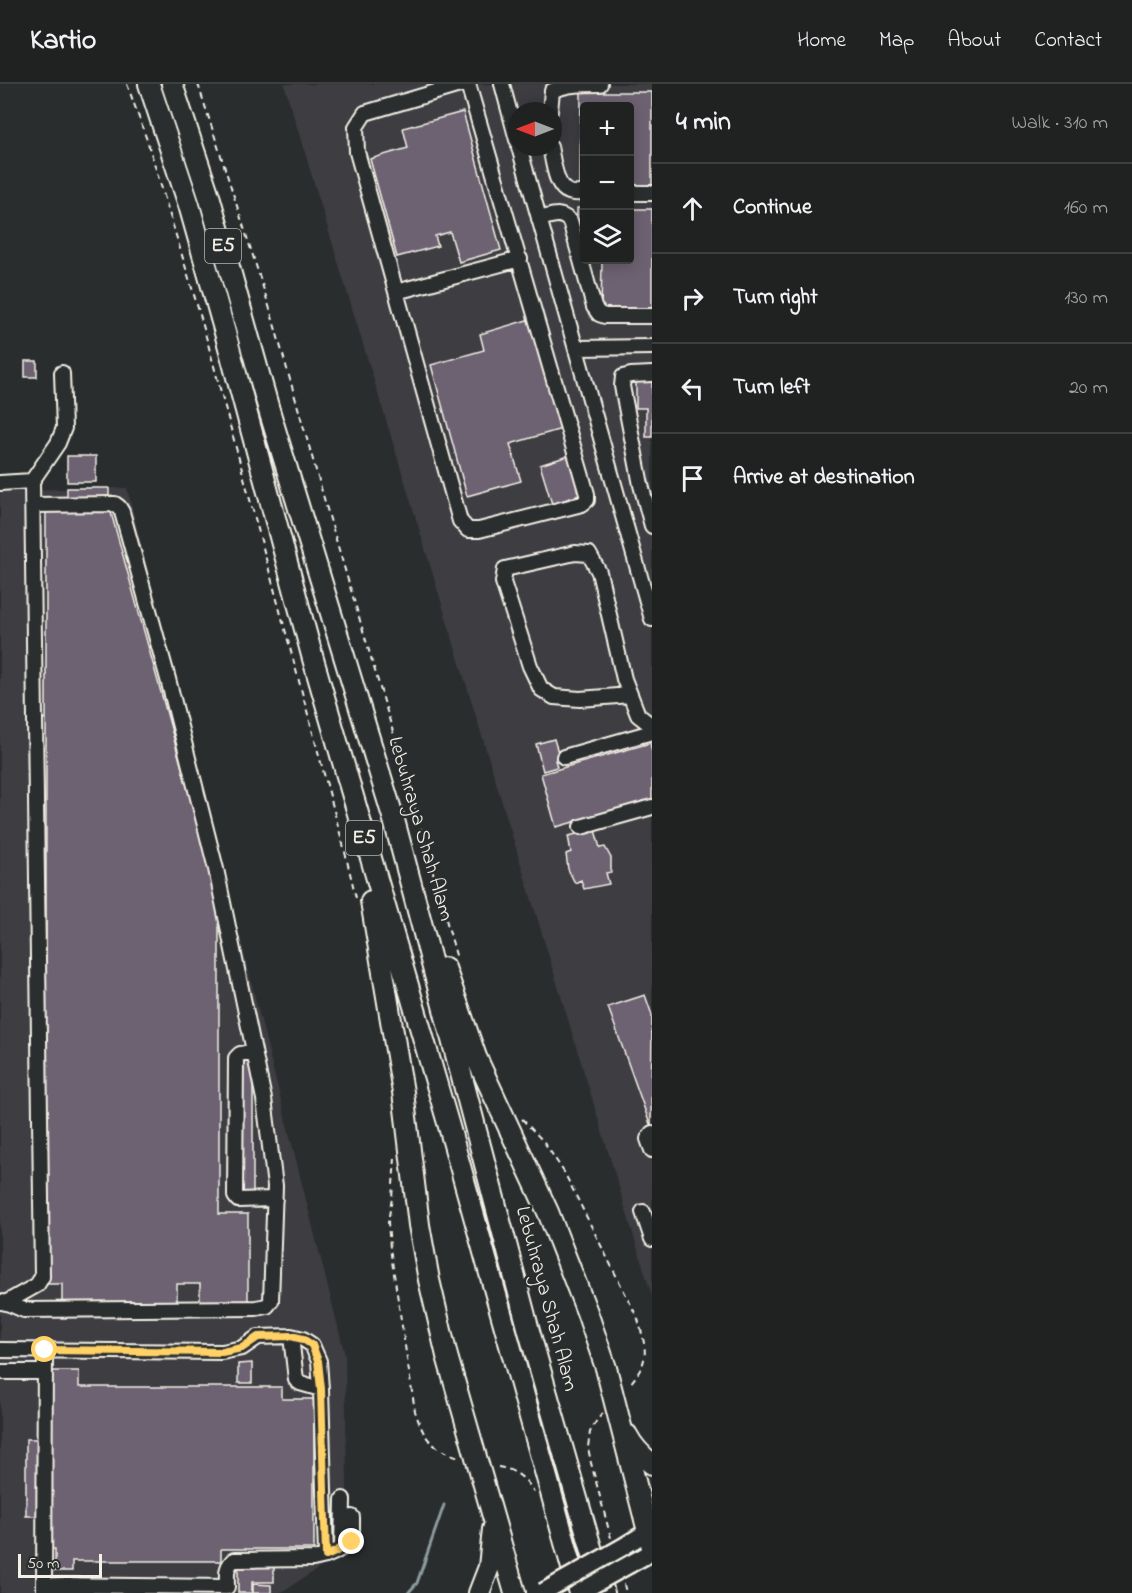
<!DOCTYPE html>
<html lang="en">
<head>
<meta charset="utf-8">
<style>
	:root { --surface:#202222; --page:#282a2a; --text:#f1f3f6; --muted:#a2a4a5; --line:#3d3f40 }
	body { margin:0; font-family:"Indie Flower",sans-serif; background:var(--page); color:var(--text) }
	.controls { position:absolute; right:18px; top:18px; display:grid; overflow:hidden; border-radius:6px; box-shadow:0 3px 15px #0003 }
	.controls button { width:54px; height:54px; display:grid; place-items:center; padding:0; border:0; border-bottom:2px solid var(--line); background:var(--surface); color:var(--text); font:30px sans-serif }
	.compass { position:absolute; left:508px; top:18px; width:54px; height:54px; border-radius:50%; background:var(--surface); box-shadow:0 3px 15px #0003; rotate:270deg }
	.scale { position:absolute; left:18px; bottom:15px; width:84px; box-sizing:border-box; padding-left:6px; border:3px solid #f4f1e8; border-top:0; font-size:16px; line-height:21px; white-space:nowrap; color:#f4f1e8; -webkit-text-stroke:4px #2a2d2e; paint-order:stroke }
	.stop { position:absolute; width:18px; height:18px; margin:-14px; border:4px solid #ffd166; border-radius:50%; background:#fff }
	.stop.end { background:#ffd166; border-color:#fff; box-shadow:0 2px 6px #0008 }
	.list { margin:0; padding:0; list-style:none }
	h2 { display:flex; justify-content:space-between; align-items:center; height:78px; margin:0; padding:0 24px; font-size:26px }
	h2 small { font-size:20px; font-weight:400; color:var(--muted) }
	.list li { display:grid; grid-template-columns:39px 1fr auto; gap:18px; align-items:center; box-sizing:border-box; height:90px; padding:0 24px; border-top:2px solid var(--line) }
	.list b { display:block; font-size:22px; white-space:nowrap }
	.list em { font-size:20px; font-style:normal; color:var(--muted) }
	.icon { flex:none; width:33px; height:33px; fill:none; stroke:currentColor; stroke-width:2; stroke-linecap:round; stroke-linejoin:round }
	.map { position:relative; flex:none; width:652px; height:1509px; overflow:hidden }
	header { display:flex; align-items:center; gap:36px; box-sizing:border-box; height:84px; padding:0 30px; background:var(--surface); border-bottom:2px solid var(--line) }
	header strong { font-size:28px }
	nav { display:flex; gap:33px; margin-inline-start:auto; font-size:21px }
	main { display:flex }
	aside { flex:1; background:var(--surface) }
	.map>svg:first-child { display:block }
	.built { fill:#3e3d42; fill-rule:evenodd }
	.lines { fill:none; stroke-linecap:round; stroke-linejoin:round }
	.stream { stroke:#8c9b9d; stroke-width:3 }
	.building { fill:#6d6271; stroke:#f4f1e8; stroke-width:1.5 }
	.minor-casing { stroke:#f4f1e8; stroke-width:18 }
	.major-casing { stroke:#f4f1e8; stroke-width:21 }
	.highway-casing { stroke:#f4f1e8; stroke-width:24 }
	.path { stroke:#f4f1e8; stroke-width:2; stroke-dasharray:6 4.5; stroke-linecap:butt }
	.minor { stroke:#2a2d2e; stroke-width:14 }
	.major { stroke:#2a2d2e; stroke-width:16 }
	.highway { stroke:#2a2d2e; stroke-width:20 }
	.major-bridge-casing { stroke:#f4f1e8; stroke-width:21; stroke-linecap:butt }
	.major-bridge { stroke:#2a2d2e; stroke-width:16 }
	.route { stroke:#ffd166; stroke-width:8 }
	.labels { text-anchor:middle; dominant-baseline:central; stroke-width:5; stroke-linejoin:round; paint-order:stroke }
	.shield { fill:#2a2d2e; stroke:#b7b6b0; stroke-width:1.5 }
	.shield-label { font-size:20px; font-weight:bold; fill:#f4f1e8 }
	.street-label { font-size:21px; fill:#f4f1e8; stroke:#2a2d2e }
</style>
</head>
<body>
<header>
<strong>Kartio</strong>
<nav><a>Home</a><a>Map</a><a>About</a><a>Contact</a></nav>
</header>
<main>
<div class="map">
<svg width="652" height="1509" viewBox="0 0 652 1509">
	<rect width="100%" height="100%" fill="#2a2d2e"/>
	<filter id="ink" filterUnits="userSpaceOnUse"><feTurbulence type="fractalNoise" baseFrequency=".0167" numOctaves="2"/><feDisplacementMap in="SourceGraphic" scale="12" xChannelSelector="R" yChannelSelector="G"/><feConvolveMatrix kernelMatrix="1 2 1 2 8 2 1 2 1" color-interpolation-filters="sRGB"/></filter>
	<g filter="url(#ink)">
		<path class="built" d="M 284,0 L 652,0 L 652,1212 ZM 584,22 L 630,22 L 630,176 L 584,176 ZM 517,27 L 553,27 L 553,63 L 517,63 Z
			M 127,404 L 345,1271 L 348,1466 L 280,1509 L 0,1509 L 0,406 Z"/>
		<g class="lines">
			<path class="stream" d="M 408,1509 L 417,1499 L 444,1421"/>
		</g>
		<path class="building" d="M 581,8 L 652,8 L 652,101 L 630,101 L 630,22 L 584,22 L 584,101 L 580,101 Z
			M 463,28 L 501,166 L 459,178 L 450,148 L 435,152 L 438,162 L 397,173 L 370,75 L 408,64 L 403,44 Z
			M 577,124 L 584,124 L 584,136 L 577,136 Z
			M 630,125 L 652,125 L 652,227 L 601,226 L 602,178 L 589,177 L 589,176 L 630,176 Z
			M 534,234 L 565,344 L 510,360 L 521,397 L 467,412 L 431,281 L 484,266 L 480,250 Z
			M 25,277 L 37,277 L 37,293 L 25,293 Z
			M 636,296 L 652,296 L 652,353 L 646,353 L 646,324 L 636,324 Z
			M 67,372 L 96,372 L 96,398 L 67,398 Z
			M 568,372 L 580,411 L 552,420 L 540,381 Z
			M 67,404 L 109,404 L 109,417 L 67,417 Z
			M 46,425 L 110,425 L 219,817 L 219,1130 L 248,1130 L 248,1218 L 200,1218 L 200,1200 L 177,1200 L 177,1219 L 62,1219 L 62,1200 L 46,1200 Z
			M 554,655 L 560,675 L 555,676 L 557,683 L 543,687 L 536,660 Z
			M 650,659 L 652,668 L 652,716 L 556,743 L 541,690 Z
			M 595,746 L 600,764 L 605,763 L 611,774 L 611,788 L 606,789 L 609,800 L 584,805 L 581,796 L 575,799 L 568,785 L 566,770 L 571,768 L 568,752 Z
			M 645,911 L 652,931 L 651,1043 L 608,923 Z
			M 242,975 L 253,975 L 253,1108 L 242,1108 Z
			M 252,1279 L 252,1299 L 238,1299 L 238,1280 Z
			M 52,1287 L 79,1287 L 79,1303 L 282,1303 L 282,1315 L 314,1315 L 314,1465 L 221,1465 L 221,1477 L 72,1477 L 72,1487 L 55,1487 L 55,1465 L 52,1465 Z
			M 26,1355 L 38,1355 L 38,1432 L 26,1432 Z
			M 238,1483 L 274,1483 L 274,1498 L 252,1498 L 252,1509 L 238,1509 Z
			M 253,1500 L 271,1501 L 271,1509 L 253,1509 Z"/>
		<g class="lines">
			<g class="minor-casing">
				<path id="minor" d="M 463,0 L 365,29 L 356,43 L 357,68 L 460,437 L 468,446 L 479,446 L 582,420 L 587,416 L 587,410 L 468,0
					M 502,0 L 517,56
					M 550,27 L 552,7 C 566,0 584,0 600,0
					M 519,63 L 652,535
					M 550,63 C 553,75 555,104 569,108 C 573,110 580,109 584,109
					M 630,109 L 652,109
					M 539,135 C 553,132 559,127 570,137 L 594,223 L 599,230 L 605,232 L 652,232
					M 396,208 L 520,175
					M 577,264 L 652,263
					M 652,290 L 631,291 L 623,293 L 622,302 L 641,401 L 652,442
					M 32,397 L 58,359 L 64,344 L 62,289
					M 0,399 L 32,397 L 42,1193 L 37,1201 L 7,1218
					M 630,611 L 580,615 L 554,613 L 541,605 L 530,582 L 503,498 L 505,485 L 575,469 L 589,470 L 599,488 L 624,595 L 638,631 L 652,642
					M 564,673 L 652,648
					M 581,743 L 652,723
					M 254,967 L 240,970 L 236,974 L 235,1112 L 238,1116 L 275,1115
					M 652,1049 L 648,1055 L 652,1066
					M 643,1128 L 652,1155
					M 0,1218 C 9,1218 15,1223 24,1226 L 256,1224 L 267,1222 L 271,1217 L 275,1102 L 264,1015 L 216,785 L 168,595 L 122,428 L 119,423 L 115,420 L 34,421
					M 291,1252 L 296,1296 L 300,1299 L 321,1305
					M 0,1266 L 222,1268 L 242,1264 L 258,1253 L 291,1252 L 303,1255 L 312,1261 L 319,1277 L 321,1305 L 326,1472 L 313,1475 L 234,1476 C 225,1482 227,1493 227,1503 L 44,1501
					M 0,1288 L 45,1288
					M 342,1464 L 343,1415
					M 326,1472 L 335,1468 L 352,1458 L 352,1433
					M 44,1509 L 45,1266"/>
			</g>
			<g class="major-casing">
				<path id="major" d="M 621,1464 L 652,1445
					M 630,1480 L 652,1468"/>
			</g>
			<g class="highway-casing">
				<path id="highway" d="M 149,0 L 189,121 L 224,245 L 313,575 L 448,1039 L 579,1509
					M 172,0 L 210,115 L 269,326 L 394,736 L 529,1247 L 604,1509
					M 371,817 L 403,1008 L 419,1141 L 429,1196 L 447,1272 L 515,1509
					M 445,884 L 476,973 L 548,1128 L 587,1228 L 606,1284 L 652,1463
					M 627,1351 C 633,1363 642,1372 652,1380
					M 479,1509 L 489,1483 L 493,1445"/>
			</g>
			<path class="path" d="M 127,0 L 148,59 L 201,234 L 344,764 L 356,814
				M 198,0 L 269,222 L 329,432 L 410,705 L 457,875
				M 522,1035 L 544,1058 L 564,1088 L 638,1235 C 646,1265 651,1276 629,1301
				M 395,1074 L 392,1114 L 388,1138 L 390,1164 L 415,1327 C 424,1355 431,1364 459,1373
				M 603,1329 L 597,1336 L 590,1348 L 588,1363 L 591,1379 L 611,1454
				M 498,1383 C 514,1385 526,1394 534,1408
				M 624,1500 L 626,1509"/>
			<use href="#minor" class="minor"/>
			<use href="#major" class="major"/>
			<use href="#highway" class="highway"/>
			<g class="major-bridge-casing">
				<path id="major-bridge" d="M 543,1508 L 621,1464
					M 578,1509 L 630,1480"/>
			</g>
			<use href="#major-bridge" class="major-bridge"/>
		</g>
	</g>
	<g class="lines" filter="url(#ink)">
		<path class="route" d="M 45,1266 L 222,1268 L 242,1264 L 258,1253 L 291,1252 L 303,1255 L 312,1261 L 318,1277 L 321,1305 L 326,1472 L 335,1468 L 352,1458"/>
	</g>
	<g class="labels">
		<g class="shield">
			<rect x="205" y="145" width="36" height="34" rx="4.5"/>
			<rect x="346" y="737" width="36" height="34" rx="4.5"/>
		</g>
		<g class="shield-label">
			<text x="223" y="162">E5</text>
			<text x="364" y="754">E5</text>
		</g>
		<g class="street-label">
			<text transform="translate(420 745) rotate(74)">Lebuhraya Shah Alam</text>
			<text transform="translate(546 1215) rotate(75)">Lebuhraya Shah Alam</text>
		</g>
	</g>
</svg>
<div class="controls">
<button>+</button>
<button>−</button>
<button><svg class="icon" aria-label="layers" viewBox="0 0 24 24"><path d="M12 4l9 5-9 5-9-5zM3 14l9 5 9-5"/></svg></button>
</div>
<svg class="compass" viewBox="-18 -18 36 36"><path d="M0-13l5 13h-10z" fill="#e53935"/><path d="M0 13l5-13h-10z" fill="#a2a4a5"/></svg>
<div class="scale">50 m</div>
<div class="stop" style="left:45px;top:1266px"></div>
<div class="stop end" style="left:352px;top:1458px"></div>
</div>
<aside>
<h2>4 min<small>Walk · 310 m</small></h2>
<ul class="list">
<li><svg class="icon" aria-label="ahead" viewBox="0 0 24 24"><path d="M12 20V5M6 11l6-6 6 6"/></svg><div><b>Continue</b></div><em>160 m</em></li>
<li><svg class="icon" aria-label="right" viewBox="0 0 24 24"><path d="M7 20v-9h11M14 6l5 5-5 5"/></svg><div><b>Turn right</b></div><em>130 m</em></li>
<li><svg class="icon" aria-label="left" viewBox="0 0 24 24"><path d="M17 20v-9H6M10 6l-5 5 5 5"/></svg><div><b>Turn left</b></div><em>20 m</em></li>
<li><svg class="icon" aria-label="arrive" viewBox="0 0 24 24"><path d="M6 21V4h12l-3 4 3 4H6"/></svg><div><b>Arrive at destination</b></div></li>
</ul>
</aside>
</main>
</body>
</html>
